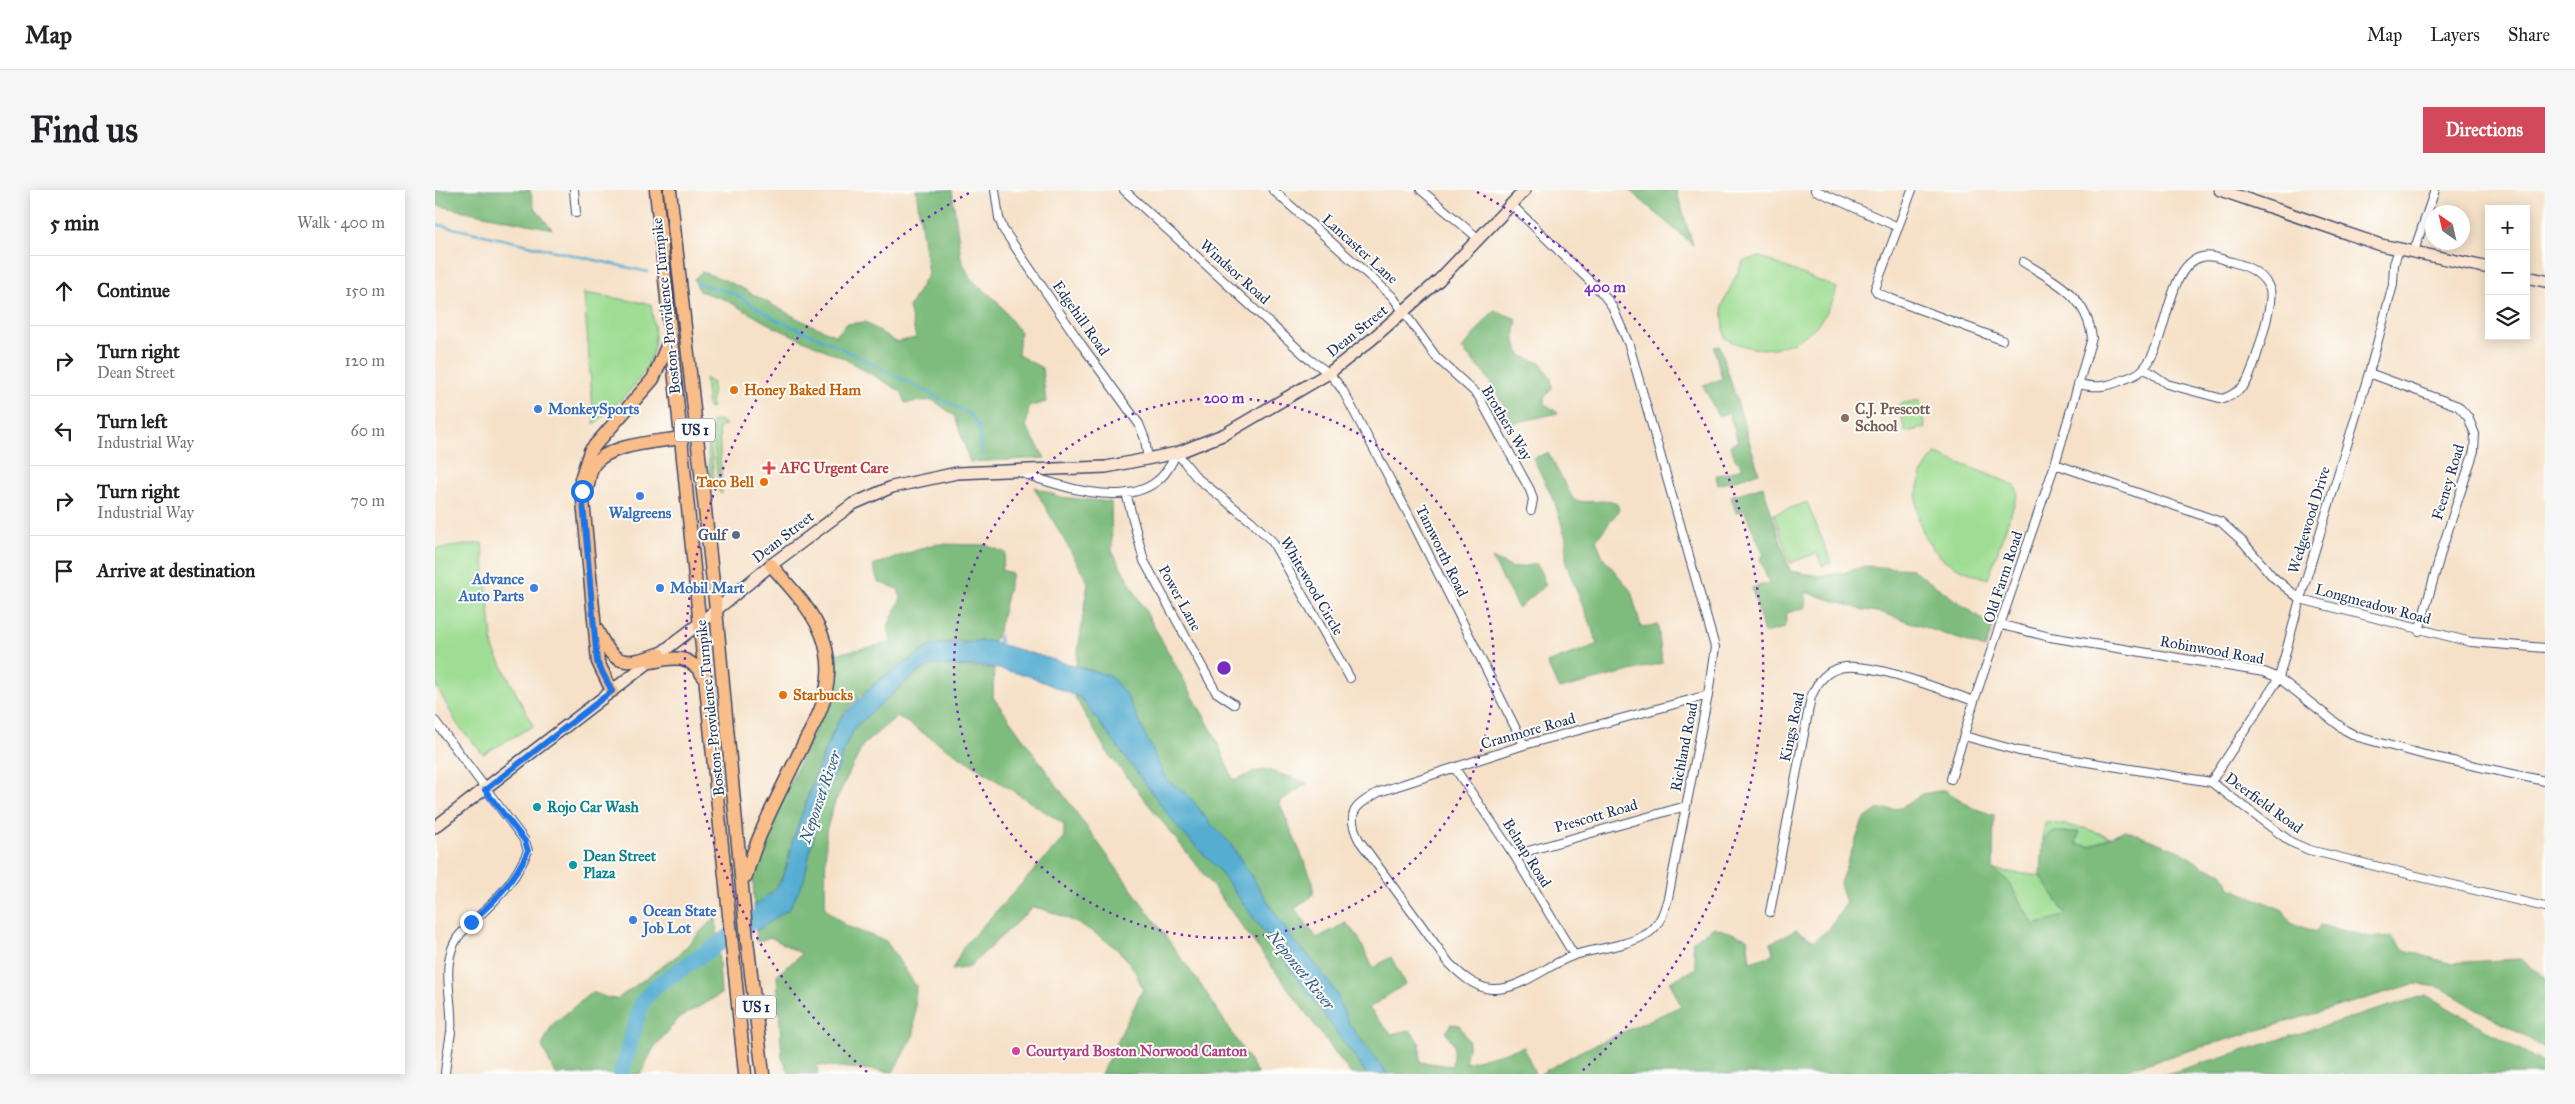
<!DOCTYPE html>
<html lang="en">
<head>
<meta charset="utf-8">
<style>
	:root { --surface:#fff; --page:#f6f6f6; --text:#202124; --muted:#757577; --line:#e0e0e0; --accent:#d1495b }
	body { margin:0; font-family:"IM FELL Great Primer",serif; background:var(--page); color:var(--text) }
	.controls { position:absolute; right:15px; top:15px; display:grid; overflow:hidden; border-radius:0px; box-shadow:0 2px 12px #0003 }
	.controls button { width:45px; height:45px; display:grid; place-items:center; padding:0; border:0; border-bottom:1px solid var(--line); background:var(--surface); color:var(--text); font:25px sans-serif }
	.compass { position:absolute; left:1990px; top:15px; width:45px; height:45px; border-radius:50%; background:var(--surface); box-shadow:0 2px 12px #0003; rotate:326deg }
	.stop { position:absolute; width:15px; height:15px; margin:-11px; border:4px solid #1a73e8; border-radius:50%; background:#fff }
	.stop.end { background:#1a73e8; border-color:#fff; box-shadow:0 1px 5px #0008 }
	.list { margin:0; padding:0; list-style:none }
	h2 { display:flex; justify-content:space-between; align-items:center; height:65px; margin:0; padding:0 20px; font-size:21px }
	h2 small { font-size:16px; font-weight:400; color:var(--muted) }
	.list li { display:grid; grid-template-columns:32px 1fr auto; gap:15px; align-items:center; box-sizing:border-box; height:70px; padding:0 20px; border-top:1px solid var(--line) }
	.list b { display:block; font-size:19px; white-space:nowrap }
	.list p { margin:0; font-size:16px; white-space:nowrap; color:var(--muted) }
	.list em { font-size:16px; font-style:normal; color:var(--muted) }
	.icon { flex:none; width:28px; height:28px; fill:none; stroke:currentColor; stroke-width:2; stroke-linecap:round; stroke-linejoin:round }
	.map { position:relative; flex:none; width:2110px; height:884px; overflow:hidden; border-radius:0px }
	header { display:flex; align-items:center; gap:30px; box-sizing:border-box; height:70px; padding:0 25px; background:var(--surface); border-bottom:1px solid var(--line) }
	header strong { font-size:24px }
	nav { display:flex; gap:28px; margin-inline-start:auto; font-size:18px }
	.intro { display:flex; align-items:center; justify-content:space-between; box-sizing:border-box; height:120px; padding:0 30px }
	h1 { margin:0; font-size:35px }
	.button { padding:12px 22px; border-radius:0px; background:var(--accent); color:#fff; font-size:18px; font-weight:700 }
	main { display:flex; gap:30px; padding:0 30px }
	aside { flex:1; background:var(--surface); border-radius:0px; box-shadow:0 2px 12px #0003 }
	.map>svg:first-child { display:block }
	.green { fill:#9edd93; stroke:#5c8678 }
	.forest { fill:#7ebc7d; stroke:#4c766e }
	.water { fill:#54add2; stroke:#386e98 }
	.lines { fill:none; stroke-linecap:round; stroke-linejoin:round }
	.stream { stroke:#54add2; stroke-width:2.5 }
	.river { stroke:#54add2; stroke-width:16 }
	.street-casing { stroke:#3c4a6e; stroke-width:10 }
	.secondary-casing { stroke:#3c4a6e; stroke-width:14 }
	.primary-casing { stroke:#3c4a6e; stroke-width:15 }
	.street { stroke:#fff; stroke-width:8 }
	.secondary { stroke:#fce5d0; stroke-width:11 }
	.primary { stroke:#f8bd89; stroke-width:12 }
	.route { stroke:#1a73e8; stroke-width:6 }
	.ring { fill:none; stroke:#7b2cbf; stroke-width:2.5; stroke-dasharray:2.5 5 }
	.food-dot { fill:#e8710a; stroke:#fdfcf7; stroke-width:2 }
	.shop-dot { fill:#3f7fe0; stroke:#fdfcf7; stroke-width:2 }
	.education-dot { fill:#8d6e63; stroke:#fdfcf7; stroke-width:2 }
	.health-dot { fill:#e0444e; stroke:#fdfcf7; stroke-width:2 }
	.service-dot { fill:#5c6f8a; stroke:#fdfcf7; stroke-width:2 }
	.culture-dot { fill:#0f9aa8; stroke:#fdfcf7; stroke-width:2 }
	.hotel-dot { fill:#d1479c; stroke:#fdfcf7; stroke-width:2 }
	.labels { text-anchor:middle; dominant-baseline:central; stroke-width:4; stroke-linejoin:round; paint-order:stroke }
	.shield { fill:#fdfcf7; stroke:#5f6c8c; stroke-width:1 }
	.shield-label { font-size:14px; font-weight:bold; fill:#1b2f5e }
	.street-label { font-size:15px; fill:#1b2f5e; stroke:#fdfcf7 }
	.food-label { font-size:15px; font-weight:bold; fill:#c56008; stroke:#fdfcf7; text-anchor:start }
	.shop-label { font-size:15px; font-weight:bold; fill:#366cbe; stroke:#fdfcf7; text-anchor:start }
	.education-label { font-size:15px; font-weight:bold; fill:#785e54; stroke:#fdfcf7; text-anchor:start }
	.health-label { font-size:15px; font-weight:bold; fill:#be3a42; stroke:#fdfcf7; text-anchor:start }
	.service-label { font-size:15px; font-weight:bold; fill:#4e5e75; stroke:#fdfcf7; text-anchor:end }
	.culture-label { font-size:15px; font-weight:bold; fill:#0d838f; stroke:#fdfcf7; text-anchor:start }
	.hotel-label { font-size:15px; font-weight:bold; fill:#b23c85; stroke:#fdfcf7; text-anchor:start }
	.water-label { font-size:16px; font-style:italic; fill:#2f5b87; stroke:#fdfcf7 }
	.centre { fill:#7b2cbf; stroke:#fdfcf7; stroke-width:2.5 }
	.ring-label { font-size:15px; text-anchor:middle; font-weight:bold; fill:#7b2cbf; stroke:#fdfcf7; stroke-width:4; stroke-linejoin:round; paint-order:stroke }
</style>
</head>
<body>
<header>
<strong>Map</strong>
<nav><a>Map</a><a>Layers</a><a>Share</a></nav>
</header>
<div class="intro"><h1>Find us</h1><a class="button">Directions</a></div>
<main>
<aside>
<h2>5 min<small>Walk · 400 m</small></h2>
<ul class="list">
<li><svg class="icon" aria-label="ahead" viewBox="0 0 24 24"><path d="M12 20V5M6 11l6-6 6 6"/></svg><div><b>Continue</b></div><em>150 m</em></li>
<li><svg class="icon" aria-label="right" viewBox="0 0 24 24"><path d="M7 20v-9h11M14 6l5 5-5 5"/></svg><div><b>Turn right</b><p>Dean Street</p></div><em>120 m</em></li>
<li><svg class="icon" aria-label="left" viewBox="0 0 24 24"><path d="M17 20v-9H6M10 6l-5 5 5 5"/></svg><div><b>Turn left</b><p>Industrial Way</p></div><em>60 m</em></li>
<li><svg class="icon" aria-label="right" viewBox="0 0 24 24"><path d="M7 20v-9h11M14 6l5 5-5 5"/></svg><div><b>Turn right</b><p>Industrial Way</p></div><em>70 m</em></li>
<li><svg class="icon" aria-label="arrive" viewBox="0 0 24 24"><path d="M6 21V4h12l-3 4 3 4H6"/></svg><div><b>Arrive at destination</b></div></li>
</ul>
</aside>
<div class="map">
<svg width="2110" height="884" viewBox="0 0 2110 884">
	<rect width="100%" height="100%" fill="#fdfcf7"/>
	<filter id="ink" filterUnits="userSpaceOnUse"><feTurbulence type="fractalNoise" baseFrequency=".02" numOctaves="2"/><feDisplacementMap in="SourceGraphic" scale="10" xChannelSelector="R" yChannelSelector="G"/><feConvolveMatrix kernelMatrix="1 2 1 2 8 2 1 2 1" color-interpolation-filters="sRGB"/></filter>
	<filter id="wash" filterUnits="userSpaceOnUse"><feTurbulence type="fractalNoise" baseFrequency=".0096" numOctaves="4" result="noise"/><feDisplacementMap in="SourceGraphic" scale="20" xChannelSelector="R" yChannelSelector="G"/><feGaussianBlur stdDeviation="1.12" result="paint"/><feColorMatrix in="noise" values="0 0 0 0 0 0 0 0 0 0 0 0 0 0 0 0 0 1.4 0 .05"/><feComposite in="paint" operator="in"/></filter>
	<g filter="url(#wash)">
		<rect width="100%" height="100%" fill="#f6e1c8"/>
		<path class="green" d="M 1325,67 L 1402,98 C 1389,148 1337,175 1290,148 L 1287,116 L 1308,71 Z
			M 149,103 L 216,114 C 217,126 222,143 219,156 C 213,189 183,213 159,234 Z
			M 270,188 L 278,193 L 276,219 L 273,218 Z
			M 1485,210 L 1490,238 L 1470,242 L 1464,214 Z
			M 284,230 L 291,235 L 284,237 L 287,304 L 284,302 L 277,232 Z
			M 274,234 L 280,300 L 276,293 L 271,242 Z
			M 1501,264 L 1580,295 L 1583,303 L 1553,389 C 1537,384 1521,379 1507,368 C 1477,343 1472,291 1501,264 Z
			M 1372,312 L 1396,372 L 1387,376 L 1382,363 L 1355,373 L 1339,324 Z
			M 47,353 L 58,458 L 98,536 L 48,564 L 22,534 L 0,493 L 0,359 Z
			M 1610,632 L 1649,638 L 1676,647 L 1655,656 L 1640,654 L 1644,642 L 1618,642 L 1608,649 Z
			M 1558,680 L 1606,686 L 1632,726 L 1599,735 L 1572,690 Z"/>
		<path class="forest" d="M 0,0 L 95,0 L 99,17 L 117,39 L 0,15 Z
			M 481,0 L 517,0 L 526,68 L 535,88 L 563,112 L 585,142 L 583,165 L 607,178 L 611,212 L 594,217 L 591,236 L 610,268 L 535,272 L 520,226 L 498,210 L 470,213 L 467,202 L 410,169 L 339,137 L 291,110 L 264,101 L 259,89 L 266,82 C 298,90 323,108 352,123 C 368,132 385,138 401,146 L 411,134 L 430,132 L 461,152 L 481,148 L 474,117 L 493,84 Z
			M 1194,0 L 1241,0 L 1258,55 Z
			M 1059,120 L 1082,129 C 1077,152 1079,168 1105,172 L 1116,188 L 1117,198 L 1109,208 L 1110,214 L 1123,223 L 1079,233 L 1050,184 L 1027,159 Z
			M 1285,156 L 1324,283 L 1283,295 L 1281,286 L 1308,278 L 1300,268 L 1295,255 L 1303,252 L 1294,223 L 1283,226 L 1268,195 L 1287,189 L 1279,157 Z
			M 1113,263 L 1138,309 C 1153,316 1168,307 1182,314 L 1184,320 L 1161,350 L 1168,367 L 1196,401 L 1206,437 L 1223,435 L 1227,473 L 1124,499 L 1112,473 L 1163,454 L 1131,374 L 1131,349 L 1120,313 L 1098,268 Z
			M 1328,296 L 1355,381 L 1385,386 L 1408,383 L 1430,376 L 1477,379 L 1558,437 L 1550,458 L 1448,423 L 1428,420 L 1371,402 L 1371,417 L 1352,423 L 1350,438 L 1329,443 L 1317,398 L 1334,393 L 1325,368 L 1329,365 L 1309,320 L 1301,323 L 1296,306 Z
			M 599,297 L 625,307 L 676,312 L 677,361 L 780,546 L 798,590 L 829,579 L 873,593 L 844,612 L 878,692 L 878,705 L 860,719 L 882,748 L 911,733 L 923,747 L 938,778 L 956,767 L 970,794 L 934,818 L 956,844 L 975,840 L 985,854 L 985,872 L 1017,876 L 1019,854 L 1011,843 L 1016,834 L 1024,835 L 1034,852 L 1030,873 L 1089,857 L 1100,884 L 953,884 L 914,834 L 901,803 L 879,772 L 857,749 L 794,652 L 775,633 L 754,606 L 731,589 L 675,486 L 641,476 L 653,392 Z
			M 500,354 L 551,355 L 571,363 L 566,380 L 577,383 L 563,444 L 558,452 C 549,449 507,452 497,455 C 491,458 484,463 478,467 C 454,481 417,508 403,532 C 384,566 373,606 361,642 C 347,681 356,689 319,716 L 318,684 L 327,653 L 396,504 L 399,464 L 456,453 L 453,436 L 466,408 L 463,399 L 443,392 L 438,375 Z
			M 1057,368 L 1078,378 L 1102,374 L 1111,395 L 1083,418 Z
			M 497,475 L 559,478 L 558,507 L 770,801 L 823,884 L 666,884 L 708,799 C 704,791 701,782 696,775 C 679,749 627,722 598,717 L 534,777 L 517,780 L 529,756 L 629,648 L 629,634 L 462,526 L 428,555 L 400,612 L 391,641 L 390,718 L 411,736 L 451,751 L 481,796 L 479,844 L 458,882 L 382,875 L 383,884 L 355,884 L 347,868 L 342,785 L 367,764 L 335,747 L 322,752 L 321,741 L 355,718 L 375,660 L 385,614 L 402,581 L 412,552 L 421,536 L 480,484 Z
			M 638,504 L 646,508 L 744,639 L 783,679 L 932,884 L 916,884 L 765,679 L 672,562 Z
			M 1510,600 L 1538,618 L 1559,625 L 1558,680 L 1572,690 L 1599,735 L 1631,725 L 1606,686 L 1608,649 L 1618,642 L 1644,642 L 1641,654 L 1655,656 L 1690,640 L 1747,662 L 1770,678 L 1787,682 L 1795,698 L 1848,720 L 1856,733 L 1881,742 L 1885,735 L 1935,747 L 1956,747 L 1970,760 L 2013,773 L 2085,769 L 2110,787 L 2110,858 L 2004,797 L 1979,794 L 1676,884 L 1105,884 L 1144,862 L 1246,816 L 1235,792 L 1261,778 L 1257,752 L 1279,737 L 1312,748 L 1315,772 L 1338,765 L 1336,753 L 1361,740 L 1379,751 L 1394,739 L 1411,714 L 1405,693 L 1428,630 L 1442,620 L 1466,618 L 1488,604 Z
			M 281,726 L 286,804 L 244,828 L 218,859 L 206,884 L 120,884 L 107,856 L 117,835 L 157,802 L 173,808 L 182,809 L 243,765 Z
			M 1991,805 L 2110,874 L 2110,884 L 1731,884 Z"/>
		<path class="water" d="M 554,451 L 675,486 L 691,504 L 731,589 L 754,606 L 775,633 L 794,652 L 857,749 L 879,772 L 901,803 L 914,834 L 953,884 L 932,884 L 783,679 L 744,639 L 646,508 L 594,486 L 551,476 L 497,475 L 480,484 L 421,536 L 412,552 L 402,581 L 385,614 L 369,690 L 355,718 L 321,741 L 319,716 L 338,702 L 346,691 L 354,671 L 357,652 L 390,561 L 404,530 L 421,512 L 443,491 L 498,455 Z"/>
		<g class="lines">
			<path class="stream" d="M 0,34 L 213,82
				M 261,93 L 298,103 L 340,129 L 398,154 L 535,224 L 544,237 L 547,267
				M 564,457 L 565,446"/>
			<path class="river" d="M 186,884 L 207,812 L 221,796 L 322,728 L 335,713"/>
		</g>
	</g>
	<g filter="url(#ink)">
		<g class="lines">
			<g class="street-casing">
				<path id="street" d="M 139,0 L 141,23
					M 560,0 L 564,28 L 568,39 L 646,154 L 704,234 L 710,249 L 713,270
					M 689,0 L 874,169 L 894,183 L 907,199 L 976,329 L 1089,555
					M 838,0 L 957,106 L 1002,168 L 1043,205 L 1095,300 L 1098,309 L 1096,320
					M 986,0 L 1044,49
					M 1380,0 L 1463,37
					M 1477,0 L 1440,99 L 1443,103 L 1454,108 L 1567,150
					M 1077,15 L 1168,104 L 1177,116 L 1194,155 L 1280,457 L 1273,505 L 1233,708 C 1229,722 1224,738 1210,745 C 1189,757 1162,758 1140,765 C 1112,774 1086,801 1056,799 C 1039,797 1025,784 1014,773 L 924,650 C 910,622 920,616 944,602 L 1089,555 L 1273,505
					M 1979,61 L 2000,0
					M 1934,183 L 2023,216 L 2033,227 L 2040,244 L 2039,261 L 2007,359 L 1984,441
					M 1643,194 C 1662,198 1672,197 1690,189 C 1696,187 1705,183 1709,178 C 1733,152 1732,74 1767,67 C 1776,64 1788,70 1797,72 C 1813,76 1829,83 1835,100 C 1839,113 1819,177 1812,191 C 1807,200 1798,205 1788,209 L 1732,194 L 1709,178
					M 1620,274 L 1786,332 L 1808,352 L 1838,387 L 1865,409 L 2036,452 L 2110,458
					M 584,282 C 621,295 688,319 722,291 C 731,285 737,272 742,263 L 762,288 L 816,331 L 837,351 L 915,488
					M 691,303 L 709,371 L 781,502 L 799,514
					M 1567,435 L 1615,447 L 1829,482 L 1844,488 L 1910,540 L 1923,547 L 1990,565 L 2110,591
					M 0,531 L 90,651 L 93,661 C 85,679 75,695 61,709 C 49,723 34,733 23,747 C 4,774 19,812 16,842 C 14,856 11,869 10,884
					M 1529,546 L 1584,561 L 1776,592 L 1856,652 L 1874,660 L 2110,717
					M 1019,577 L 1079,665 L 1139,765
					M 1516,589 L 1539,511 L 1620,274 L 1657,148 C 1652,106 1621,92 1588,72
					M 1776,592 L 1844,488 L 1865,409 L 1934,183 L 1958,95 L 1959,74 L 1964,59
					M 1079,665 L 1251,616
					M 1335,722 L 1376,507 C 1381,495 1390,481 1405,478 C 1433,470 1509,501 1539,511"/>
			</g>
			<g class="secondary-casing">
				<path id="secondary" d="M 1785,0 L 1946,55 L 2054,78
					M 2091,87 L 2110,91
					M 0,637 L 265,433 L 336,375 L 418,314 L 457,297 L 522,283 L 671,277 L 742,263 L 790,244 L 894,183 L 936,150 L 1004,90 L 1090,0"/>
			</g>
			<g class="primary-casing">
				<path id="primary" d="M 221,0 L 310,884
					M 235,0 L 281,420 L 312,750 L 328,884
					M 153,295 C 154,289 155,282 158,276 C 172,254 222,252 246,248
					M 162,440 C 179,476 188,476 224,464
					M 217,472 C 241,466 255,465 269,487
					M 177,501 L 163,472 L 146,289 L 155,261 L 218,189 L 235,149
					M 311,686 C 323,641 347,599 367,557 C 375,541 386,524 390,505 C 395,486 394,464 387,445 C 376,418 355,397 336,375"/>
			</g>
			<use href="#street" class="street"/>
			<use href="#secondary" class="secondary"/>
			<use href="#primary" class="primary"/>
		</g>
	</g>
	<g class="lines" filter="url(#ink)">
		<path class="route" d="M 36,732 C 60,711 80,690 93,661 L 90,651 L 50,600 L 177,501 L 162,472 L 147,301"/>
	</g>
	<g class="ring">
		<circle cx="789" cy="478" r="270"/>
		<path d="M432 882A539 539 0 0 1 536 2M1042 2A539 539 0 0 1 1146 882"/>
	</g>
	<g class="food-dot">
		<circle cx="299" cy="200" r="5"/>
		<circle cx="329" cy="292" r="5"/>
		<circle cx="348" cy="505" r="5"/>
	</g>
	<g class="shop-dot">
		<circle cx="103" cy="219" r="5"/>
		<circle cx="205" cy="306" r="5"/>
		<circle cx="99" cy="398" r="5"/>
		<circle cx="225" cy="398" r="5"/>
		<circle cx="198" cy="730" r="5"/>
	</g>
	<circle class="education-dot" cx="1410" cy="228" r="5"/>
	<path class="health-dot" d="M331.5 270.5h5v5h5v5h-5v5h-5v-5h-5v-5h5z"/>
	<circle class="service-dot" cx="301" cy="345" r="5"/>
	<g class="culture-dot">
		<circle cx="102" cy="617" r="5"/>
		<circle cx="138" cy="675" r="5"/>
	</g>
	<circle class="hotel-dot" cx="581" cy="861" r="5"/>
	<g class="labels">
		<g class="shield">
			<rect x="240" y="228.5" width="40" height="23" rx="4"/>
			<rect x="301" y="805.5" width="40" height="23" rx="4"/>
		</g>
		<g class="shield-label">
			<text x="260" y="240">US 1</text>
			<text x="321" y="817">US 1</text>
		</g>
		<g class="street-label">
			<text transform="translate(925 59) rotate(42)">Lancaster Lane</text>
			<text transform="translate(800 82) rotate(42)">Windsor Road</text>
			<text transform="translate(231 116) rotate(-96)">Boston-Providence Turnpike</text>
			<text transform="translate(646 128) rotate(55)">Edgehill Road</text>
			<text transform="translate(922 141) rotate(-39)">Dean Street</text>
			<text transform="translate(1072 233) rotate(59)">Brothers Way</text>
			<text transform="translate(2013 292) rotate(-73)">Feeney Road</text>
			<text transform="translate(1874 330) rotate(-73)">Wedgewood Drive</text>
			<text transform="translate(348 347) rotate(-38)">Dean Street</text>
			<text transform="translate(1007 361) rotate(64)">Tamworth Road</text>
			<text transform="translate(1568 387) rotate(-72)">Old Farm Road</text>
			<text transform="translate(877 396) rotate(60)">Whitewood Circle</text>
			<text transform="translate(745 408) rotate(61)">Power Lane</text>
			<text transform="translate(1938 414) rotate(15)">Longmeadow Road</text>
			<text transform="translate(1777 460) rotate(10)">Robinwood Road</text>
			<text transform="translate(275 518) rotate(-96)">Boston-Providence Turnpike</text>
			<text transform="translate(1357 537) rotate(-78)">Kings Road</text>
			<text transform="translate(1093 541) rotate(-16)">Cranmore Road</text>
			<text transform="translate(1249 557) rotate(-79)">Richland Road</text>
			<text transform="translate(1829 613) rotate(36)">Deerfield Road</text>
			<text transform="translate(1161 626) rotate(-16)">Prescott Road</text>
			<text transform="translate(1092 663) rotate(58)">Belnap Road</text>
		</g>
		<g class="food-label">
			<text x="309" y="200">Honey Baked Ham</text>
			<text x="319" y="292" text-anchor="end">Taco Bell</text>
			<text x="358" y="505">Starbucks</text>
		</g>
		<g class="shop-label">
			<text x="113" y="219">MonkeySports</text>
			<text x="205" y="323" text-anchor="middle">Walgreens</text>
			<text x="89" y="389" text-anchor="end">Advance<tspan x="89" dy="17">Auto Parts</tspan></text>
			<text x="235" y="398">Mobil Mart</text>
			<text x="208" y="721">Ocean State<tspan x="208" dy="17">Job Lot</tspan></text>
		</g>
		<g class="education-label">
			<text x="1420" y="219">C.J. Prescott<tspan x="1420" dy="17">School</tspan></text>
		</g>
		<g class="health-label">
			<text x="345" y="278">AFC Urgent Care</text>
		</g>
		<g class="service-label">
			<text x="291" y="345">Gulf</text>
		</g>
		<g class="culture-label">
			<text x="112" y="617">Rojo Car Wash</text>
			<text x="148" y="666">Dean Street<tspan x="148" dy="17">Plaza</tspan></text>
		</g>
		<g class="hotel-label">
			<text x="591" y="861">Courtyard Boston Norwood Canton</text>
		</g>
		<g class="water-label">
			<text transform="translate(385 607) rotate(-71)">Neponset River</text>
			<text transform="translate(866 780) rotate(51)">Neponset River</text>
		</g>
	</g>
	<circle cx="789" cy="478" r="8" class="centre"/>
	<g class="ring-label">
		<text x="1170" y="102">400 m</text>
		<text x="789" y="213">200 m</text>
	</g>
</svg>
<div class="controls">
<button>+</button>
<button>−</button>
<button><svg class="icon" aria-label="layers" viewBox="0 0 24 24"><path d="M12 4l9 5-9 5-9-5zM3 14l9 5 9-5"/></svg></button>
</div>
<svg class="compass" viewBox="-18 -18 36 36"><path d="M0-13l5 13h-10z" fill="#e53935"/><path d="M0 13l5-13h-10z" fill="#757577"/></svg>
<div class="stop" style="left:147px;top:301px"></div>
<div class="stop end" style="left:36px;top:732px"></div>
</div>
</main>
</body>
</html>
